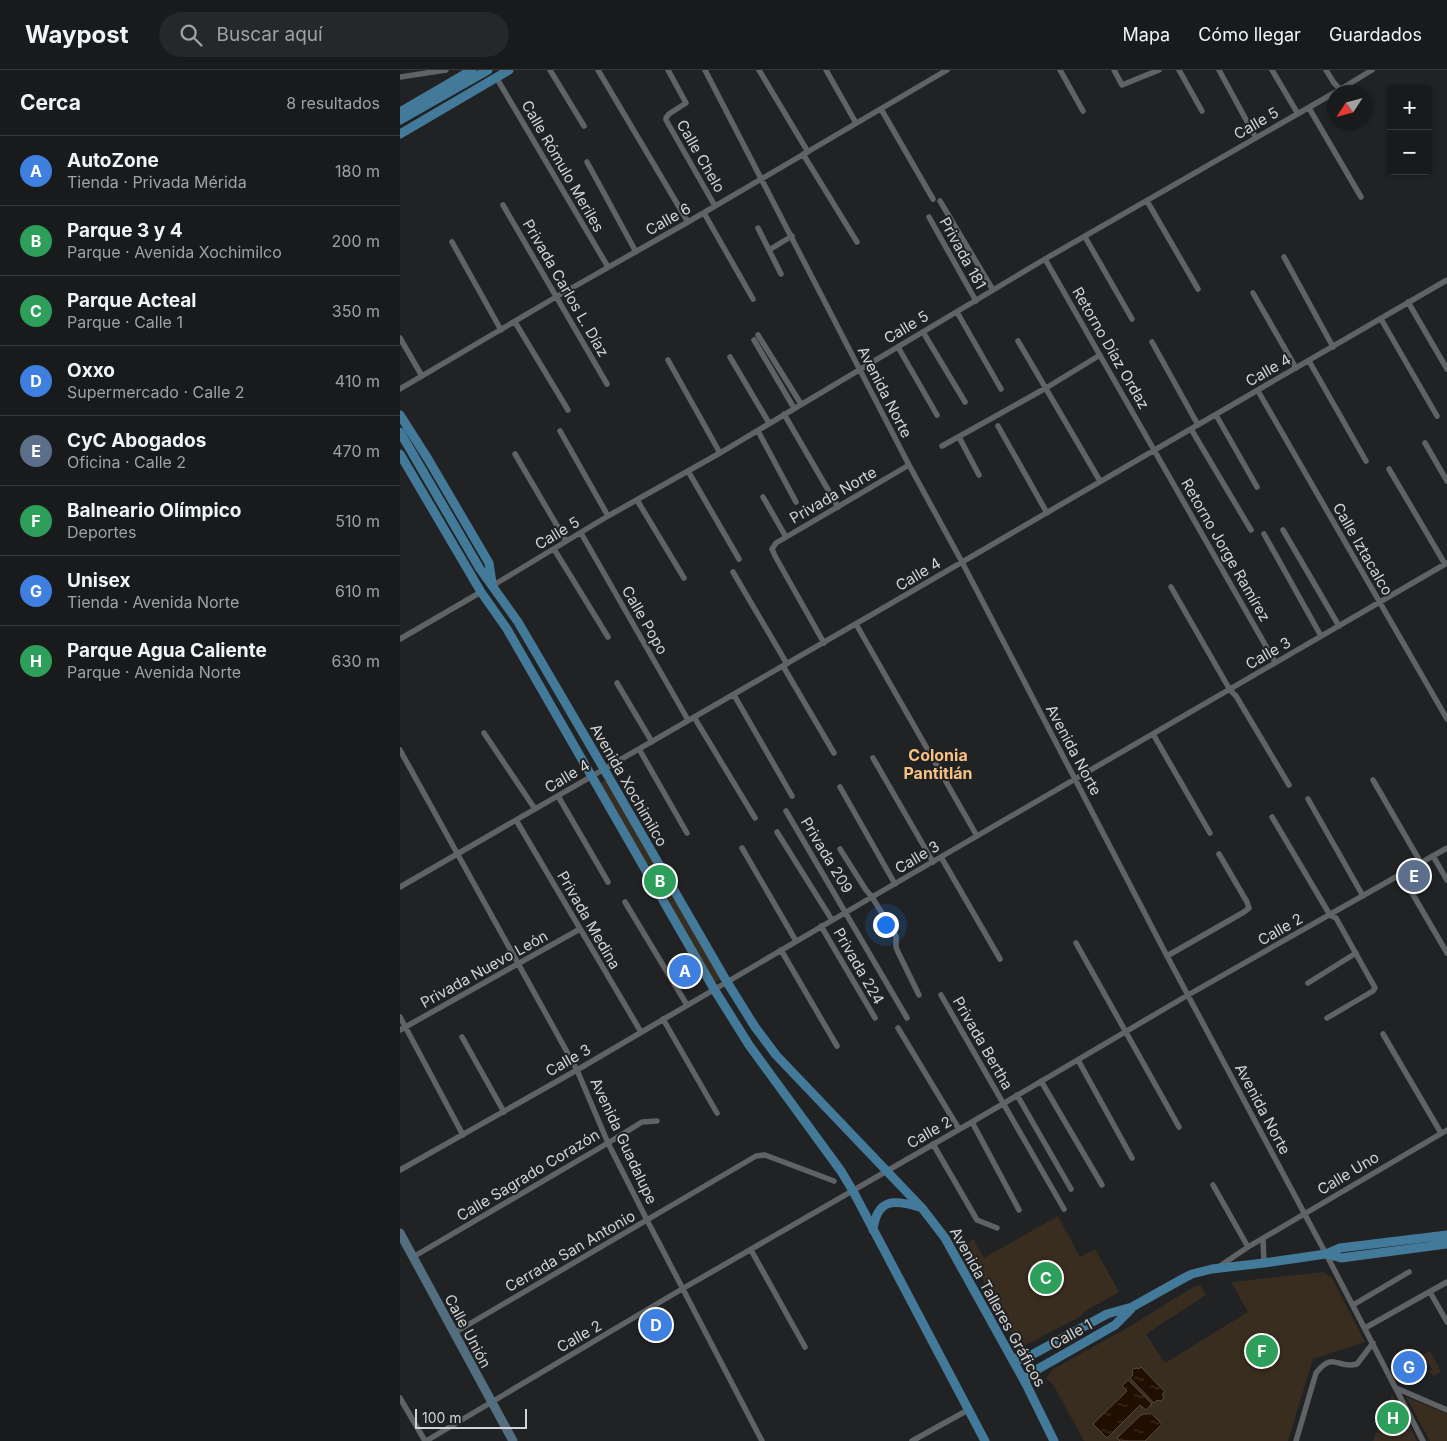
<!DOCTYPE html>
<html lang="es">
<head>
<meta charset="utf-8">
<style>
	:root { --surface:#181a1b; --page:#252728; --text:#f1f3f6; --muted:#9fa1a3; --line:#36383a; --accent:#f2a540 }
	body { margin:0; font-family:Inter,sans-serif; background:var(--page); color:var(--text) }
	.controls { position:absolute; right:15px; top:15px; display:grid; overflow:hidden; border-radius:5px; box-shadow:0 1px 4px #0004 }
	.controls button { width:45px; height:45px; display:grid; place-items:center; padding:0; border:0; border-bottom:1px solid var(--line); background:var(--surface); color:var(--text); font:25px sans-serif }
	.compass { position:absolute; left:927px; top:15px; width:45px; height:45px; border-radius:50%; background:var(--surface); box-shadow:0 1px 4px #0004; rotate:234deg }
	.scale { position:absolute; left:15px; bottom:12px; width:112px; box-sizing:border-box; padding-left:5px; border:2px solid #d1d3d4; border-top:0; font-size:14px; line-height:18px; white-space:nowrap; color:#d1d3d4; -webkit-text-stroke:4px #202224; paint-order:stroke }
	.you { position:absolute; left:485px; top:854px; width:18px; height:18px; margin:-12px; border:4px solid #fff; border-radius:50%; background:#1a73e8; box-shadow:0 0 0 8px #1a73e833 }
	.badge { display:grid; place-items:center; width:32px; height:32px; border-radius:50%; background:var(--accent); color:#fff; font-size:16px; font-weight:700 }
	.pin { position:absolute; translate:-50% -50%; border:2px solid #fff; box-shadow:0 1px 5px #0006 }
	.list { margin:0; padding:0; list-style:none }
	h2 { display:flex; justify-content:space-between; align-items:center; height:65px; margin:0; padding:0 20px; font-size:21px }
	h2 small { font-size:16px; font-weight:400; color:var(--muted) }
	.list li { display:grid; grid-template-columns:32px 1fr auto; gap:15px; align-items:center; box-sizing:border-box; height:70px; padding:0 20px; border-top:1px solid var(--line) }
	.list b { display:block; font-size:19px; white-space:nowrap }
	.list p { margin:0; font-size:16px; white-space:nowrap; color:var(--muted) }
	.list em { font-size:16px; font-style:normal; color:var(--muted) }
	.icon { flex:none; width:28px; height:28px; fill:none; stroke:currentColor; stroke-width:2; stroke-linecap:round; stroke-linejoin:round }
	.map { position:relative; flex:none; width:1047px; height:1371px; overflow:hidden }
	header { display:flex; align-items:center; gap:30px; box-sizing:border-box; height:70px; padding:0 25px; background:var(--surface); border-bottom:1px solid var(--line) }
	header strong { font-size:24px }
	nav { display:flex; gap:28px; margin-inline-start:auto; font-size:18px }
	.search { width:350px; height:45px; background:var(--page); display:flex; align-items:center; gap:12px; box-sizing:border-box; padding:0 18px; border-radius:28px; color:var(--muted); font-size:19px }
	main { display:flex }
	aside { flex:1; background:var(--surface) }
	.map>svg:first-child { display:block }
	.green { fill:#392d1f }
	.water { fill:url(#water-ripples); stroke:#554940 }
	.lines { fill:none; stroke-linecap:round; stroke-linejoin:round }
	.street { stroke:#606365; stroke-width:5.5 }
	.secondary { stroke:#526e7f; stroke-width:9 }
	.primary { stroke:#447a99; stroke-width:9 }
	.labels { text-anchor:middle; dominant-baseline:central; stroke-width:4; stroke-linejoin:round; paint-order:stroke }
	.street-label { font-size:15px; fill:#d1d3d4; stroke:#202224 }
	.neighbourhood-label { font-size:16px; font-weight:bold; fill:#f7c183; stroke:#202224 }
</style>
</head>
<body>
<header>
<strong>Waypost</strong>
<div class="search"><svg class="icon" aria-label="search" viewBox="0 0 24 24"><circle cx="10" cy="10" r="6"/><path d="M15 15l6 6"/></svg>Buscar aquí</div>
<nav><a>Mapa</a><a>Cómo llegar</a><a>Guardados</a></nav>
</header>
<main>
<aside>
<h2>Cerca<small>8 resultados</small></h2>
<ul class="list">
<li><span class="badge" style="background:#3f7fe0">A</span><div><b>AutoZone</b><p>Tienda · Privada Mérida</p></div><em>180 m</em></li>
<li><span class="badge" style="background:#2e9e5b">B</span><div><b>Parque 3 y 4</b><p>Parque · Avenida Xochimilco</p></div><em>200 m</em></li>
<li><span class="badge" style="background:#2e9e5b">C</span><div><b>Parque Acteal</b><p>Parque · Calle 1</p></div><em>350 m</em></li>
<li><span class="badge" style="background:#3f7fe0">D</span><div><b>Oxxo</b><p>Supermercado · Calle 2</p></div><em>410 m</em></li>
<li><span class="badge" style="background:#5c6f8a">E</span><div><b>CyC Abogados</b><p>Oficina · Calle 2</p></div><em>470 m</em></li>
<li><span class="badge" style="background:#2e9e5b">F</span><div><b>Balneario Olímpico</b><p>Deportes</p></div><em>510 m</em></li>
<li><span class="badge" style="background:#3f7fe0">G</span><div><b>Unisex</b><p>Tienda · Avenida Norte</p></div><em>610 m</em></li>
<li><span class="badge" style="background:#2e9e5b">H</span><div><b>Parque Agua Caliente</b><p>Parque · Avenida Norte</p></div><em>630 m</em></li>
</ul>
</aside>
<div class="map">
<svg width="1047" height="1371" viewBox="0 0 1047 1371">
	<defs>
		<pattern id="water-ripples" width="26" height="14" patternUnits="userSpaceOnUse" patternTransform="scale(1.25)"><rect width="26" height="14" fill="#200e00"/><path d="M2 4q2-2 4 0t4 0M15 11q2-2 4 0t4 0" fill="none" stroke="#3f3024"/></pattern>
	</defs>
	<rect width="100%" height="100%" fill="#202224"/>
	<path class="green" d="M 205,710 L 322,909 L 314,913 L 198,714 Z
		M 658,1146 L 680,1187 L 695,1179 L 719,1222 L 684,1242 L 681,1246 L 620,1278 L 565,1177 L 573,1169 L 584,1188 Z
		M 923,1202 L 932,1208 L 965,1272 L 913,1289 L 888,1371 L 684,1371 L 654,1316 L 646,1308 L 653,1299 L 729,1257 L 795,1216 L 800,1215 L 806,1225 L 746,1264 L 765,1293 L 848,1242 L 831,1212 Z
		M 1030,1281 L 1041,1302 L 1033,1306 L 1029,1301 L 1032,1299 L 1027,1292 L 1021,1296 L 1016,1288 Z
		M 992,1324 L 1017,1371 L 973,1371 Z
		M 1006,1327 L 1047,1344 L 1047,1371 L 1030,1371 Z"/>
	<path class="water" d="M 741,1297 L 765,1322 L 762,1324 L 764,1328 L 761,1331 L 757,1330 L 754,1333 L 730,1308 L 733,1305 L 732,1301 L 733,1299 L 737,1298 L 739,1299 Z
		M 728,1310 L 752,1334 L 746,1340 L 740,1335 L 707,1368 L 693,1354 L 727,1321 L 722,1316 Z
		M 742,1344 L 752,1344 L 762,1354 L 745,1371 L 720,1371 L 717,1368 Z"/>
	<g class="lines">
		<path class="street" d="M 150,0 L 184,56
			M 198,0 L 288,152
			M 268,0 L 286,33 L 269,44 L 266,48 L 266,50 L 315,136
			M 305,0 L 509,395 L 562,492 L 767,886 L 926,1184 L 1023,1371
			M 359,0 L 408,82
			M 426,0 L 456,53
			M 660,0 L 683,41
			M 714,0 L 722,15 L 759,0
			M 779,0 L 802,41
			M 819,0 L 856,68
			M 872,0 L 898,44
			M 926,0 L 934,13 L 941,20
			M 0,7 L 46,0
			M 96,7 L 208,197
			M 936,22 L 972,0
			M 909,38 L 961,127
			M 481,39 L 533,129
			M 403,84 L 457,172
			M 187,92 L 236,182
			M 540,131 L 593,220
			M 747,131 L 798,219
			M 103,135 L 207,314
			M 304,143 L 353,229
			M 529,147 L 576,231
			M 358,158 L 381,204
			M 685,167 L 732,249
			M 52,172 L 101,260
			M 369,180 L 392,166
			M 884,187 L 933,277
			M 645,189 L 875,592
			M 853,223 L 896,298
			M 1008,232 L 1047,299
			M 557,242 L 601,319
			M 981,249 L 1037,346
			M 115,252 L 168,340
			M 523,262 L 565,332
			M 358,265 L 401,334
			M 0,268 L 22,306
			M 354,270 L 394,338
			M 618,271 L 700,411
			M 752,272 L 798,355
			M 498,277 L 537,345
			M 330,287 L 369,353
			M 268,290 L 320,383
			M 909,291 L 966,391
			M 0,319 L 156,227 L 288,152 L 547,0
			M 858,321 L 1047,649
			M 384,344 L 438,437
			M 816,345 L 857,417
			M 598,356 L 647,443
			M 791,359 L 851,460
			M 160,361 L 208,446
			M 358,361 L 396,432
			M 559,367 L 579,405
			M 1025,373 L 1047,411
			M 542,376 L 646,318 L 700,285
			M 115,384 L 166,471
			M 989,399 L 1045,494
			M 288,401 L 339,489
			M 363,427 L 386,467
			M 237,430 L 284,508
			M 883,460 L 939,556
			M 181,463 L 288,650
			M 864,464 L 921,566
			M 154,479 L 208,567
			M 333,502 L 387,594
			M 92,516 L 208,446 L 320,383 L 645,189 L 934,23
			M 771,517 L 830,620 L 836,626 L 889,715
			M 456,554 L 577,766
			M 0,569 L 81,522
			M 424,573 L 375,486 L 372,479 L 376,473 L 509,395
			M 383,596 L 434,683
			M 217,613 L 252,672
			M 334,625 L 392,726
			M 294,647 L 355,748
			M 84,663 L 135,739
			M 753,664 L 810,763
			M 239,679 L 287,763
			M 0,680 L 177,1000 L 208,1073 L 247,1150 L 362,1371
			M 473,688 L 533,792
			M 973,710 L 1021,793
			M 440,717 L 495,814
			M 158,726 L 208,812
			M 908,729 L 963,826
			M 386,741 L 507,948
			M 872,747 L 930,845 L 936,848 L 974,916 L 975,918 L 973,921 L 927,948
			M 116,750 L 241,962
			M 377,762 L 432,850
			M 342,778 L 396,871
			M 440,779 L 466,820 L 472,827 L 496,866 L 496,877 L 498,882 L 519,925
			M 1033,786 L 1047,810
			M 541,787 L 600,889
			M 1001,804 L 1047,883
			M 0,817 C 350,616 698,413 1047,210
			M 225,832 L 287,935
			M 421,856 L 475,948
			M 676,873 L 779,1057
			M 381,880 L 437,976
			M 767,886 L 844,842 L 849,838 L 847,832 L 819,784
			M 908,913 L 956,883
			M 541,925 L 664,1139
			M 0,947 L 63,1065
			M 263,949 L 317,1043
			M 498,958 L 559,1059
			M 0,960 L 180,859
			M 983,964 L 1041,1063
			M 62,967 L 104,1042
			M 678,990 L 732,1088
			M 641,1011 L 702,1115
			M 617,1025 L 671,1119
			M 572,1052 L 619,1140
			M 533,1074 L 577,1150 L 597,1158
			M 0,1100 L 177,1000 L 472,827 L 1047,493
			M 813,1115 L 848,1177
			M 863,1169 L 864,1193
			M 351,1180 L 405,1277
			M 13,1187 L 208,1073 L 242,1052 L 257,1051
			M 817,1198 L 848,1177 L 1047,1060
			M 1030,1222 L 1047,1252
			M 953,1235 L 1009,1202
			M 965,1258 L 1047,1212
			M 54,1263 L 356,1086 L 365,1085 L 434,1111
			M 996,1318 L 1047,1340
			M 0,1328 L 25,1371
			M 26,1371 L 282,1219 L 572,1052 L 788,925 L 1047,778
			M 512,1371 L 568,1340
			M 896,1371 L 916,1303 C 934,1280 937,1300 957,1294 L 973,1273"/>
		<path class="secondary" d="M 0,1163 L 113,1371"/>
		<path class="primary" d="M 0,42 L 72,0
			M 0,50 L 88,0
			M 0,64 L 109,0
			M 0,345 L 28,389 L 89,493 L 92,513
			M 0,362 L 80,499 L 118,552 L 204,699 L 327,912 L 355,957 L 376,985 L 522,1138 L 545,1168 L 626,1314 L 654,1371
			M 0,384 L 81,522 L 107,559 L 314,919 L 349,975 L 441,1101 L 453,1121 L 585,1371
			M 473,1160 C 477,1129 493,1129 519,1137
			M 926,1184 L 941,1188 L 1047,1174
			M 611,1287 L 618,1290 L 626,1288 L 707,1244 L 732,1237 L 784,1208 L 792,1204 L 812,1199 L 864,1193 L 926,1184 L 940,1178 L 1047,1165
			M 626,1314 L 625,1310 L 631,1303 L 715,1255 L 731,1239"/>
	</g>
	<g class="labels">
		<g class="street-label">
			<text transform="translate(856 53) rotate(-30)">Calle 5</text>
			<text transform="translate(301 86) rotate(60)">Calle Chelo</text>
			<text transform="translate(163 96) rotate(60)">Calle Rómulo Meriles</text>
			<text transform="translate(268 149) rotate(-30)">Calle 6</text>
			<text transform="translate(563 183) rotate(61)">Privada 181</text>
			<text transform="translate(166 218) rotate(60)">Privada Carlos L. Díaz</text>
			<text transform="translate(506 257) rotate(-31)">Calle 5</text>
			<text transform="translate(711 278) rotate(60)">Retorno Díaz Ordaz</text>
			<text transform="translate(868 300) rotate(-30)">Calle 4</text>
			<text transform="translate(485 322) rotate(63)">Avenida Norte</text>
			<text transform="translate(433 425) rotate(-30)">Privada Norte</text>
			<text transform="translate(157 463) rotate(-31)">Calle 5</text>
			<text transform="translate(963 479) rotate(60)">Calle Iztacalco</text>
			<text transform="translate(826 480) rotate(60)">Retorno Jorge Ramírez</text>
			<text transform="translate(518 504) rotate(-31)">Calle 4</text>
			<text transform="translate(245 550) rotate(60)">Calle Popo</text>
			<text transform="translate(868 583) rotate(-30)">Calle 3</text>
			<text transform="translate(674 680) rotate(62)">Avenida Norte</text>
			<text transform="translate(167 706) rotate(-31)">Calle 4</text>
			<text transform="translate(229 715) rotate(60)">Avenida Xochimilco</text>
			<text transform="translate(427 785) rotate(59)">Privada 209</text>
			<text transform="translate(517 787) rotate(-31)">Calle 3</text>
			<text transform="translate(189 850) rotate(60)">Privada Medina</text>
			<text transform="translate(880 859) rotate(-30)">Calle 2</text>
			<text transform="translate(459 896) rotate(60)">Privada 224</text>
			<text transform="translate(84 899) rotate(-29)">Privada Nuevo León</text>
			<text transform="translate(583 973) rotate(60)">Privada Bertha</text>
			<text transform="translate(168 990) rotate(-30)">Calle 3</text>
			<text transform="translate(863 1039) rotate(62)">Avenida Norte</text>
			<text transform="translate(529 1062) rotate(-30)">Calle 2</text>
			<text transform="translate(224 1071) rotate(65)">Avenida Guadalupe</text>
			<text transform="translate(948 1103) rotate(-31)">Calle Uno</text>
			<text transform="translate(128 1105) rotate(-31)">Calle Sagrado Corazón</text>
			<text transform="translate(170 1181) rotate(-30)">Cerrada San Antonio</text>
			<text transform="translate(598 1237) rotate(61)">Avenida Talleres Gráficos</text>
			<text transform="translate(68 1261) rotate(62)">Calle Unión</text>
			<text transform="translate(671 1264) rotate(-29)">Calle 1</text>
			<text transform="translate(179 1266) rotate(-30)">Calle 2</text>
		</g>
		<g class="neighbourhood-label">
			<text x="538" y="685">Colonia<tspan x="538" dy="18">Pantitlán</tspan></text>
		</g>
	</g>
</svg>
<div class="controls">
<button>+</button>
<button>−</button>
</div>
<svg class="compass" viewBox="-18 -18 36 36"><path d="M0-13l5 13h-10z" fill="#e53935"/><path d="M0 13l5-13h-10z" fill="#9fa1a3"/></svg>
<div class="scale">100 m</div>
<div class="you"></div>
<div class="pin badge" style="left:285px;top:901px;background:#3f7fe0">A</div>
<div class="pin badge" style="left:260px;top:811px;background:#2e9e5b">B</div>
<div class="pin badge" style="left:646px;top:1208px;background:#2e9e5b">C</div>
<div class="pin badge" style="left:256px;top:1255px;background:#3f7fe0">D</div>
<div class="pin badge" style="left:1014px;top:806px;background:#5c6f8a">E</div>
<div class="pin badge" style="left:862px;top:1281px;background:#2e9e5b">F</div>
<div class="pin badge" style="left:1009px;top:1297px;background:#3f7fe0">G</div>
<div class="pin badge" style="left:993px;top:1348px;background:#2e9e5b">H</div>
</div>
</main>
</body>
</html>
